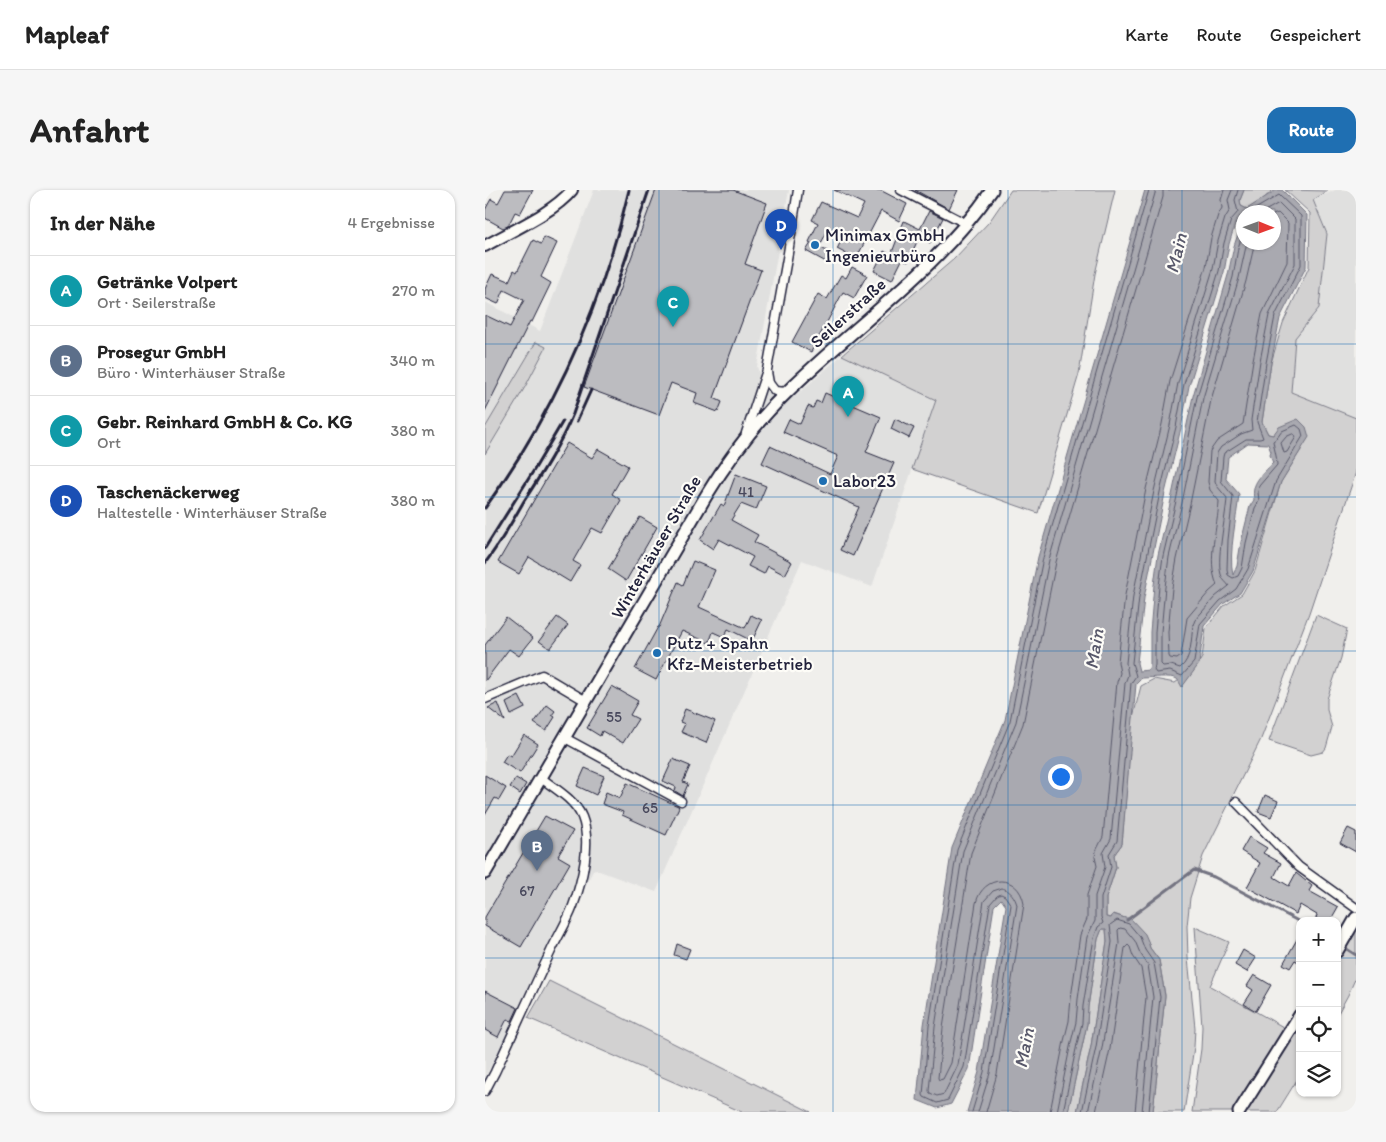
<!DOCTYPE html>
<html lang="de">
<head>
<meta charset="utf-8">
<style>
	:root { --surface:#fff; --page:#f6f6f6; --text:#222; --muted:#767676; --line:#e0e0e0; --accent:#1f6fb2 }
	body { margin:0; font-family:Itim,sans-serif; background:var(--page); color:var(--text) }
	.controls { position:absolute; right:15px; bottom:15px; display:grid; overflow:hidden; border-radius:10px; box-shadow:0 1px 4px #0004 }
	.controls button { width:45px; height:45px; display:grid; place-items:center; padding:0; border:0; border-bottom:1px solid var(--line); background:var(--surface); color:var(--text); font:25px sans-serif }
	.compass { position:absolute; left:751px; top:15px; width:45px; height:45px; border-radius:50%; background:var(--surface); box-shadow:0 1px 4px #0004; rotate:91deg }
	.you { position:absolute; left:575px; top:586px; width:18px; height:18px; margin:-12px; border:4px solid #fff; border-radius:50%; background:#1a73e8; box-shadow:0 0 0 8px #1a73e833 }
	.badge { display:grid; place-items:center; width:32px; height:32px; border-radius:50%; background:var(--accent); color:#fff; font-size:16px; font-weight:700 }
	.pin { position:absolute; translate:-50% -41px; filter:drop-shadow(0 1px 2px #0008) }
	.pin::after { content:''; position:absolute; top:26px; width:18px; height:15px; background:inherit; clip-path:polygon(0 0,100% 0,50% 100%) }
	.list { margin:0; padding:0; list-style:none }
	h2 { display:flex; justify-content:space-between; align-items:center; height:65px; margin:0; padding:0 20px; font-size:21px }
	h2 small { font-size:16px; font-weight:400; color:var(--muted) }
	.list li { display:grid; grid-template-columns:32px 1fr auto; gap:15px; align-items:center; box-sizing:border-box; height:70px; padding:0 20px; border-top:1px solid var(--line) }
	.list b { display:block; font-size:19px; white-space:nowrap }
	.list p { margin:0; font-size:16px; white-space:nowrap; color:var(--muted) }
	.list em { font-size:16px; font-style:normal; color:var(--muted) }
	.icon { flex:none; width:28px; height:28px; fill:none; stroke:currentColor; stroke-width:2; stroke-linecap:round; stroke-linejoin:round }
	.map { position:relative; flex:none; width:871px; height:922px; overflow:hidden; border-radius:15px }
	header { display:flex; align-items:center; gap:30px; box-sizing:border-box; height:70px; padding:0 25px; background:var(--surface); border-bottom:1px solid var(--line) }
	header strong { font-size:24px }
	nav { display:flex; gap:28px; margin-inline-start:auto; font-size:18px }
	.intro { display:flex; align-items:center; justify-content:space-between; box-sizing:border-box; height:120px; padding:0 30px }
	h1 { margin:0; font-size:35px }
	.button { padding:12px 22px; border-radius:15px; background:var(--accent); color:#fff; font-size:18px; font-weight:700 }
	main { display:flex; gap:30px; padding:0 30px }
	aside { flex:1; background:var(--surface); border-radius:15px; box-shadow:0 1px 4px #0004 }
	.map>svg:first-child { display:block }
	.built { fill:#e0e0df }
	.green { fill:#d2d1d1; stroke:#7a7a86 }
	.water { fill:#a9a9b0; stroke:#737381; fill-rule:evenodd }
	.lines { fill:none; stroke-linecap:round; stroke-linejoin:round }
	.shore { stroke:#58586a; stroke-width:1 }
	.stream { stroke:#737381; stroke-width:3 }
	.building { fill:#bcbcc0; stroke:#22223b }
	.minor-casing { stroke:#22223b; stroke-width:11 }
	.tertiary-casing { stroke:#22223b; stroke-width:14 }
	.secondary-casing { stroke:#22223b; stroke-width:15 }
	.minor { stroke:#fdfcf7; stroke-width:8 }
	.tertiary { stroke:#fdfcf7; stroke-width:10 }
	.secondary { stroke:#fdfcf7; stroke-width:11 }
	.rail { stroke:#22223b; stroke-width:3 }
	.grid { fill:none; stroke:#1f6fb2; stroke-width:1; stroke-opacity:0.55 }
	.poi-dot { fill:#1f6fb2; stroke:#fdfcf7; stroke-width:2 }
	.labels { text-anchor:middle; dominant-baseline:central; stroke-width:4.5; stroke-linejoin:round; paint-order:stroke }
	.number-label { font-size:15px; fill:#48485c }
	.poi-label { font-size:18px; fill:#22223b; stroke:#fdfcf7; text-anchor:start }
	.street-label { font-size:18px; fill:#22223b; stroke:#fdfcf7 }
	.water-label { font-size:19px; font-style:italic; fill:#58586a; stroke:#fdfcf7 }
</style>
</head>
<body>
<header>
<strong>Mapleaf</strong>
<nav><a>Karte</a><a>Route</a><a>Gespeichert</a></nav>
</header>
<div class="intro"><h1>Anfahrt</h1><a class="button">Route</a></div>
<main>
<aside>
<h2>In der Nähe<small>4 Ergebnisse</small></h2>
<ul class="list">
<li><span class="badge" style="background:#0f9aa8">A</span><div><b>Getränke Volpert</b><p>Ort · Seilerstraße</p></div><em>270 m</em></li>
<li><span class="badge" style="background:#5c6f8a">B</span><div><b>Prosegur GmbH</b><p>Büro · Winterhäuser Straße</p></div><em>340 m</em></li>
<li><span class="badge" style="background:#0f9aa8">C</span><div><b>Gebr. Reinhard GmbH &amp; Co. KG</b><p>Ort</p></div><em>380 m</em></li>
<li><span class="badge" style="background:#1a4fb4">D</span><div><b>Taschenäckerweg</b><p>Haltestelle · Winterhäuser Straße</p></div><em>380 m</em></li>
</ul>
</aside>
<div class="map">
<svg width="871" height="922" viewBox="0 0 871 922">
	<rect width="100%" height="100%" fill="#f0efec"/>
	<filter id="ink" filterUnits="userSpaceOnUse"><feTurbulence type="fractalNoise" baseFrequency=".02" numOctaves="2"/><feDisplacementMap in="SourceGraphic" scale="10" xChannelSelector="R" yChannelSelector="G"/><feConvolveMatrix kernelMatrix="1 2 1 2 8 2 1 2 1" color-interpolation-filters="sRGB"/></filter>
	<g filter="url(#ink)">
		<path class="built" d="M 109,0 L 304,0 L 272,177 L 280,198 L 288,205 L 309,207 L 357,165 L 451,210 L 387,397 L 317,370 L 171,702 L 109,679 L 0,887 L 0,112 L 55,141 Z
			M 850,0 L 871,0 L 871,228 L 806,202 L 810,148 L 834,118 L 842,44 L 828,10 Z"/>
		<path class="green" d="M 526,0 L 630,0 L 610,84 L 594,184 L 553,323 L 427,279 L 451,210 L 357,165 L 469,69 L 504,32 Z
			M 759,0 L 788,0 L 776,11 L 762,19 L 756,16 L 755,10 Z
			M 800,0 L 843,1 L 828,10 L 842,44 L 834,118 L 810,148 L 806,202 L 871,228 L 871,282 L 824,423 L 776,549 L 718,666 L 705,708 L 702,736 L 703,768 L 710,838 L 709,857 L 699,922 L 668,922 L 680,805 L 674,770 L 665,758 L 663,751 L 640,728 L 629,724 L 626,728 L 621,727 L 621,708 L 631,677 L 629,665 L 637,654 L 647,531 L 656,496 L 669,489 L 690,493 L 709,479 L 717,468 L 721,438 L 739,416 L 757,404 L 770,381 L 796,292 L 816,260 L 788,245 L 783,244 L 777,232 L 786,173 L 798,133 L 824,77 L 825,23 Z
			M 51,152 L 61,157 L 40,197 L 0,264 L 0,238 Z
			M 831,425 L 862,439 L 856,468 L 842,509 L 842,520 L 847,537 L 841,558 L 838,562 L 826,565 L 784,551 Z
			M 871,735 L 871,787 L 863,805 L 852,825 L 852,768 Z
			M 710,737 L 744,752 L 725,796 L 800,838 L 748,922 L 707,922 L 716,859 L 717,837 Z
			M 617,739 L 621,739 L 622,751 L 606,856 L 592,922 L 583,922 L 602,834 L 603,817 L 613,749 Z
			M 64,791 L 326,922 L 257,922 L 43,828 Z
			M 815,831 L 815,885 L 792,922 L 758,922 Z"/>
		<path class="water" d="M 660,0 L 759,0 L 755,10 L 756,16 L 762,19 L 791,0 L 797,0 L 822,25 L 821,77 L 795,128 L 786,173 L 777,232 L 783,244 L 788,245 L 794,237 L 813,229 L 821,237 L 824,247 L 796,292 L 768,381 L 755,403 L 738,414 L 719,436 L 714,474 L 697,497 C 695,494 694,491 692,489 C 687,485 665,488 657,488 L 651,494 L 637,654 L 629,665 L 631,677 L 621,708 L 621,727 L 626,728 L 628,724 L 640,728 L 645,728 L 660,744 L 663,751 L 665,758 L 674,770 L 680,806 L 668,922 L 592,922 L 606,856 L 622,751 L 621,739 L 617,739 L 613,749 L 603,817 L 602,834 L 583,922 L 482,922 L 494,882 L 521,716 L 516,709 L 509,716 L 484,879 L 466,914 L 452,918 L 432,910 L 439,835 L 467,658 L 520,530 L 553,367 ZM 758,22 L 788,22 L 788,52 L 758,52 ZM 755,26 L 757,32 L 749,56 L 743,85 L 708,206 L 686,310 L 673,365 L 669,395 L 665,442 L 665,474 L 664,480 L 654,481 L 652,473 L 659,408 L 680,303 L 696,238 L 704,196 L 739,82 L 744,54 L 751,31 ZM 763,253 L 783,254 L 786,262 L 785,265 L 788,273 C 776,286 766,292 769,310 L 765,316 L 756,352 L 752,376 L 748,385 C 743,362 752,328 754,304 L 741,289 L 743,267 Z"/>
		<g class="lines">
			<path class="shore" d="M 758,42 L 753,58 L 748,87 L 712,207 L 691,311 L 678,366 L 674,396 L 670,442 L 670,475 L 669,480 L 671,483 L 685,481 L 697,486 L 709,472 L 715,434 L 735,411 L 751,399 L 763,379 L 791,291 L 818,246 L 816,239 L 811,235 L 797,241 L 792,248 L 788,251 C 789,259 792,266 792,275 L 774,296 L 773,302 L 774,311 L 770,318 L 761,353 L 757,378 L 753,386 L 748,388 L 743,385 L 742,379 L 743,350 L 748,306 L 736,291 L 738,267 L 739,263 L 761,249 L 775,249 L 778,248 L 772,232 L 781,173 L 790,126 L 816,75 L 816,26 L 794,5 L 765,22
				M 762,52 L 754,88 L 718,208 L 697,313 L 684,367 L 680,397 L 676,442 L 676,474 L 678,476 L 686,475 L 695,478 C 707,469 706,449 708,435 L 710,430 L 730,407 L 744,396 C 742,393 738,390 737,387 C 730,373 741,326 742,308 L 732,296 L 730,291 L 732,263 L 736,257 L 756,244 L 767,240 L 766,230 L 775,171 L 784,125 L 810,74 L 810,29 L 794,13 L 778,22
				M 770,52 L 761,91 L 726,210 L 705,314 L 692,369 L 687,398 L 683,442 L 684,466 L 685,468 L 692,469 L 696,466 L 702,428 L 724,402 L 732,395 C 721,369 733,338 734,311 L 725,300 L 723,292 L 725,261 L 732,251 L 758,234 L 768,170 L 777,124 L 802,72 L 803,33 L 793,23 L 788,25
				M 808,244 L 810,245 L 811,247 L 802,262 L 799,263 L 796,253 L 801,247 Z
				M 487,922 L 499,882 L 526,715 L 520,706 L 516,704 L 512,706 L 505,714 L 479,877 L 463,910 L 452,913 L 439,907 L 438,905 L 444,836 L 472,660 L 525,531 L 558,368 L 664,0
				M 493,922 L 505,883 L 532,715 C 530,707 525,700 517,698 L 508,701 L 499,711 L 473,875 L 459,904 L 452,906 L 445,903 L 444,901 L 450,837 L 478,661 L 531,532 L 564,370 L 671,0
				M 501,922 L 512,884 L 539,714 C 534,683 498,684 491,713 L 466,873 L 458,889 L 454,890 L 453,888 L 458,838 L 486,663 L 538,534 L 571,372 L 678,7 L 678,0
				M 565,922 L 579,851 L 584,831 L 586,808 L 595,745 L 602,729 L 602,705 L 612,676 L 610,667 L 611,661 L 618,647 L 632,492 L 635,483 L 633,472 L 640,405 L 661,299 L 677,234 L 685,191 L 721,77 L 726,48 L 733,25 L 737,18 L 736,10 L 739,0
				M 572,922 L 586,852 L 591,832 L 593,809 L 602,747 L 610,731 L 610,706 L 620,677 L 618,663 L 626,649 L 640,493 L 643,485 L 641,473 L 648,406 L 669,301 L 685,235 L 693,193 L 728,79 L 733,51 L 740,28 L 745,20 L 743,10 L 747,0
				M 578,922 L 592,854 L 597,833 L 598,816 L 609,748 L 613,737 L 618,733 L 616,727 L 616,708 L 626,677 L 624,664 L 632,651 L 646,493 L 651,486 L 647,473 L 654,407 L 675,302 L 691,237 L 699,194 L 734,81 L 739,53 L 746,30 L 753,22 L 750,10 L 753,0
				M 597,922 L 611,857 L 627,752 L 625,735 L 632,730 L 644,734 L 655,747 L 660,760 L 669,773 L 675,807 L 664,922
				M 603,922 L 617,858 L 634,753 L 633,740 L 635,738 L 640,739 L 650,751 L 655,763 L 663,775 L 668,807 L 657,922
				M 611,922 L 625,859 L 640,758 L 643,755 L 645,757 L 648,766 L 656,778 L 661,807 L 650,922"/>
			<path class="stream" d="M 642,730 L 709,680 L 729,687 L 815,732
				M 857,756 L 871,765"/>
		</g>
		<path class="building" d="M 20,0 L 48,0 L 35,24 L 30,22 L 23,36 L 18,38 L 0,28 L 0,20 L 6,9 L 13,13 Z
			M 171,0 L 248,0 L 282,13 L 260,74 L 276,80 L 229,208 L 237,212 L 233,222 L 209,213 L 212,203 L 186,193 L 174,225 L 99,197 Z
			M 349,0 L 395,0 L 422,14 L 414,31 L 396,21 L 371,69 L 352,59 L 359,45 L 344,38 L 334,57 L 346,63 L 341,72 L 321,61 L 326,53 L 324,52 L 333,33 L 327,30 L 336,12 L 372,28 L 379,14 Z
			M 430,0 L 473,0 L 464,19 Z
			M 444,21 L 458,28 L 445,53 L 434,47 L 423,72 L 417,70 L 407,90 L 389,81 L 399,61 L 406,65 L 419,31 L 435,39 Z
			M 59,47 L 72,53 L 56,87 L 66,93 L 47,132 L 45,131 L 0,221 L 0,125 L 25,137 L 39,110 L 19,100 L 13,114 L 0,108 L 0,99 L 7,84 L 24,91 L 29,80 L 32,82 L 48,50 L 56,54 Z
			M 367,77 L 382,85 L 369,108 L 358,102 L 326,162 L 307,152 L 333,104 L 342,109 L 356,85 L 361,88 Z
			M 340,203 L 396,227 L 381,262 L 409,273 L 368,366 L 355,360 L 374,317 L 277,273 L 285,256 L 345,284 L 353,266 L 298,242 L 304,229 L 315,234 L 323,216 L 328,218 L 331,211 L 336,213 Z
			M 410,229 L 429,238 L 424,248 L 406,239 Z
			M 82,253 L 107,268 L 113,259 L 143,276 L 127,304 L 136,310 L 117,343 L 107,338 L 88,371 L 95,375 L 85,392 L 44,367 L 34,384 L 13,372 Z
			M 251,284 L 281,296 L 271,320 L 256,314 L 246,330 L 273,345 L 269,352 L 307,372 L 300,385 L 283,376 L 279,384 L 263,376 L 268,367 L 234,349 L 228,359 L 215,350 L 236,314 L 239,316 Z
			M 155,327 L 172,337 L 141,391 L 123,379 Z
			M 208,371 L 230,380 L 214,417 L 260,438 L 266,425 L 277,430 L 267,451 L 243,439 L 239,447 L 228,442 L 224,453 L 197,441 L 171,490 L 150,479 L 173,437 L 174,437 L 193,392 L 198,395 Z
			M 21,427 L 48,448 L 34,466 L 24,459 L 0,491 L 0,455 Z
			M 72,427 L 83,435 L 65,459 L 54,451 Z
			M 127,496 L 153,511 L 145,525 L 153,529 L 138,553 L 117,541 L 115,546 L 102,538 Z
			M 34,506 L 40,518 L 26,525 L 21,513 Z
			M 13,513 L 20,531 L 3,518 Z
			M 62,515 L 70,521 L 67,525 L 70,527 L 61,541 L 49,533 Z
			M 200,519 L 230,531 L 221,553 L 196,542 L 200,534 L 195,532 Z
			M 39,545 L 53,554 L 35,583 L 17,572 L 22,564 L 26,566 Z
			M 188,569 L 205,576 L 198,592 L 203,594 L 198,606 L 190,601 L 191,597 L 178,591 Z
			M 100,578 L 119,586 L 111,605 L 92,596 Z
			M 0,585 L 21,598 L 14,610 L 10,608 L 0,625 Z
			M 31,588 L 41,594 L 35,604 L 25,597 Z
			M 142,593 L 193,616 L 194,617 L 181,645 L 137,625 L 138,622 L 117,614 L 121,602 L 135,608 Z
			M 780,605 L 793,611 L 786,627 L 773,622 Z
			M 60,626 L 88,641 L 73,666 L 85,673 L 36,757 L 0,736 L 0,727 Z
			M 863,638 L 871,642 L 871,662 L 855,653 Z
			M 764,647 L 782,658 L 778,663 L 796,673 L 789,687 L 804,696 L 811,683 L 827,696 L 824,701 L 853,717 L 845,731 L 830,731 L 832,725 L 815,715 L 811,724 L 762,697 L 775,673 L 756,661 Z
			M 815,744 L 815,773 L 810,770 L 805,778 L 798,774 Z
			M 192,754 L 205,759 L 201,769 L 189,765 Z
			M 758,760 L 771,768 L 762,782 L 750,775 Z
			M 769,785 L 786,795 L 771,821 L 759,814 L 768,800 L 762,796 Z
			M 0,801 L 33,818 L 27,831 L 22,829 L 13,847 L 0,840 Z"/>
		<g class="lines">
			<g class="minor-casing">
				<path id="minor" d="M 416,0 L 482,34
					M 282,182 L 284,193 L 290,201 L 302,202
					M 261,243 L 282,180 L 303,63 L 313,0
					M 0,509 L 57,485 L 101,511
					M 80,548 L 196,611
					M 751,612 L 814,677 L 871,718
					M 0,901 L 10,882 C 29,841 47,801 66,761 C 73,746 82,732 88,716 C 97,692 107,652 97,627 C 90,610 71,599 56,588"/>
			</g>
			<g class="tertiary-casing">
				<path id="tertiary" d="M 0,56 C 26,41 68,23 87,0"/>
			</g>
			<g class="secondary-casing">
				<path id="secondary" d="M 0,683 L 221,306 C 244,268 270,233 302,202 C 370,135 452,80 507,0
					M 852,761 L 871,728
					M 754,922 L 815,825"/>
			</g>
			<use href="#minor" class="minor"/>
			<use href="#tertiary" class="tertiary"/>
			<use href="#secondary" class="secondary"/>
			<path class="rail" d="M 92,231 L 106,200
				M 0,318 C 69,222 117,115 144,0
				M 0,358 L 49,280 L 78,231
				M 0,373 C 15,354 27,332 39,311 C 57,283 75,255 88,224 L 164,0"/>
		</g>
	</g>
	<path class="grid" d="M 174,0 L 174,922M 348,0 L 348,922M 523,0 L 523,922M 697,0 L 697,922M 0,154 L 871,154M 0,307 L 871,307M 0,461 L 871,461M 0,615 L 871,615M 0,768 L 815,768M 852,768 L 871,768"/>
	<g class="poi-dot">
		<circle cx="330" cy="55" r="5"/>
		<circle cx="338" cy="291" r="5"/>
		<circle cx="172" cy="463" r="5"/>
	</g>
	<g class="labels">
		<g class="number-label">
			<text x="261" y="302">41</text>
			<text x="129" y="527">55</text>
			<text x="165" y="618">65</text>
			<text x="42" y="701">67</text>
		</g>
		<g class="poi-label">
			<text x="340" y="45">Minimax GmbH<tspan x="340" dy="21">Ingenieurbüro</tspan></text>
			<text x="348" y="291">Labor23</text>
			<text x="182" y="453">Putz + Spahn<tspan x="182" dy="21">Kfz-Meisterbetrieb</tspan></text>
		</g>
		<g class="street-label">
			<text transform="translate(363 123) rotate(-42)">Seilerstraße</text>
			<text transform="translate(171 357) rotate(-60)">Winterhäuser Straße</text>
		</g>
		<g class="water-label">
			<text transform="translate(691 63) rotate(-76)">Main</text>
			<text transform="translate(609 459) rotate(-81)">Main</text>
			<text transform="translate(539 858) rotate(-79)">Main</text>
		</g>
	</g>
</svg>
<div class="controls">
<button>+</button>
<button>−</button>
<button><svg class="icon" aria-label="locate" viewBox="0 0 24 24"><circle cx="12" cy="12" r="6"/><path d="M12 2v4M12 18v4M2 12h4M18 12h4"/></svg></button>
<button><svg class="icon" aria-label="layers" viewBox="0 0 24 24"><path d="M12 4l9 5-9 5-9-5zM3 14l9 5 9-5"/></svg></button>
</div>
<svg class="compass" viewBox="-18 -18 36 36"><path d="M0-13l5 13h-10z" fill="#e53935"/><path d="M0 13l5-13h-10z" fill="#767676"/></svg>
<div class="you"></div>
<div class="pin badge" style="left:363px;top:227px;background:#0f9aa8">A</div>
<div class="pin badge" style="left:52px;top:681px;background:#5c6f8a">B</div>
<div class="pin badge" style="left:188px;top:137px;background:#0f9aa8">C</div>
<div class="pin badge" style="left:296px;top:60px;background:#1a4fb4">D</div>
</div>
</main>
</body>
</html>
